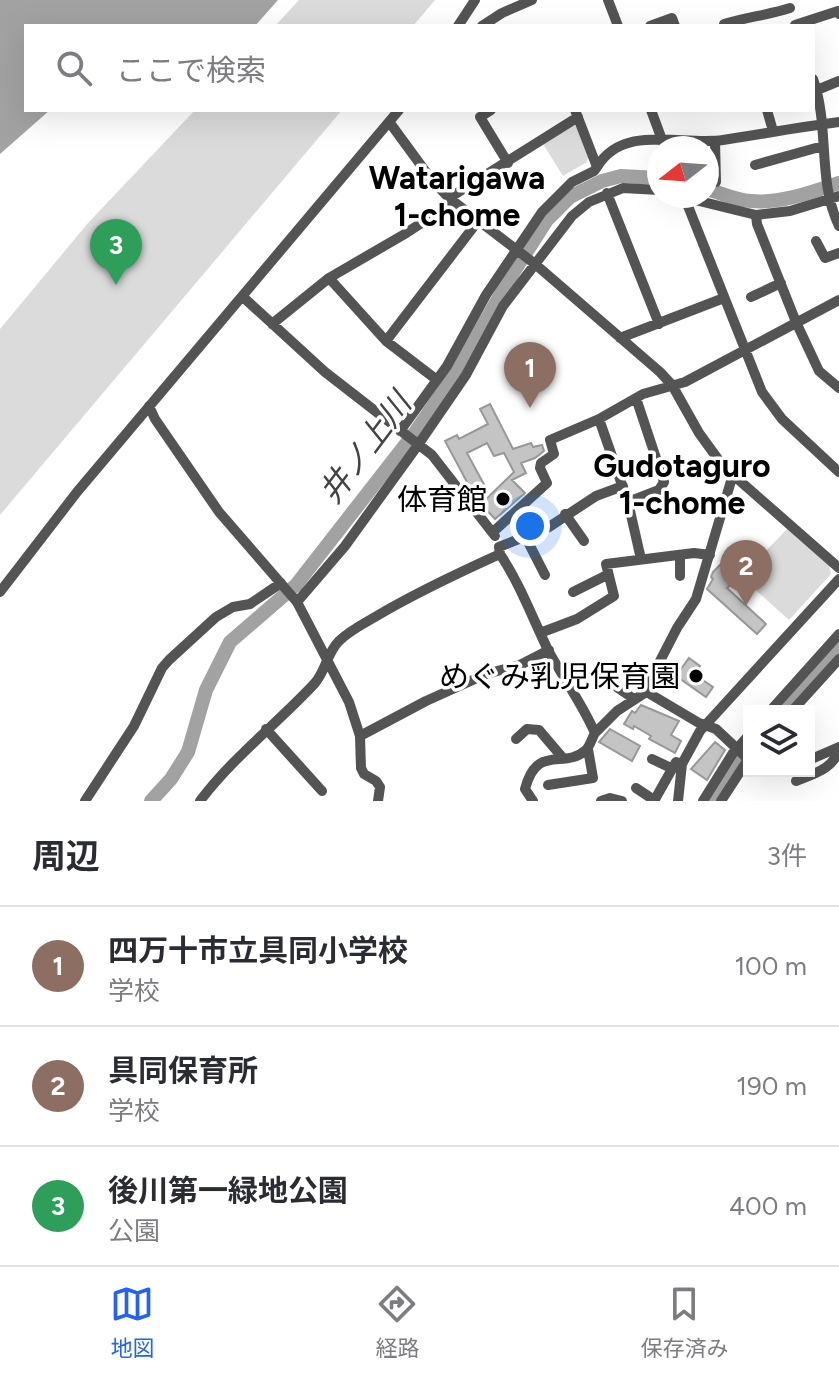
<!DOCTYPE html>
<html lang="ja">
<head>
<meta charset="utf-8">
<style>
	:root { --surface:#fff; --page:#f2f2f3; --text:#2b2b33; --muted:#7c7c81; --line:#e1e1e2; --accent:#2563eb }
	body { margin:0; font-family:Figtree,"Noto Sans JP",sans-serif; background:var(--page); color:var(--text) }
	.controls { position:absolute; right:24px; bottom:24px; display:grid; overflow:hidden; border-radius:0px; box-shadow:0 8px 32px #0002 }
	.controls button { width:72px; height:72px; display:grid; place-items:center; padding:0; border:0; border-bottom:2px solid var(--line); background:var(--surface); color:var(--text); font:40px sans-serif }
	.compass { position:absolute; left:647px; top:136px; width:72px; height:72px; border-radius:50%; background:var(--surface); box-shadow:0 8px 32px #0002; rotate:253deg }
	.you { position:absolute; left:530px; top:526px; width:28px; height:28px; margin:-20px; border:6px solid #fff; border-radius:50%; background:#1a73e8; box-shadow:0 0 0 12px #1a73e833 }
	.badge { display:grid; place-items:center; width:52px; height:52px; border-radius:50%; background:var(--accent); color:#fff; font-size:26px; font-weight:700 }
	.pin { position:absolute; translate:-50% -66px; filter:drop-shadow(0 2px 4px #0008) }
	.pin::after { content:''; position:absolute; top:42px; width:28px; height:24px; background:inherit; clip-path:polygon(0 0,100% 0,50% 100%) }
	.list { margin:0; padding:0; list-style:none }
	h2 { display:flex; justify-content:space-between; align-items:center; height:104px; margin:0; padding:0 32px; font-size:34px }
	h2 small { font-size:26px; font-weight:400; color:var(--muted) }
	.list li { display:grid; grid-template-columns:52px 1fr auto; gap:24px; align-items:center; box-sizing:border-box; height:120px; padding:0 32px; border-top:2px solid var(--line) }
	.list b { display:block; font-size:30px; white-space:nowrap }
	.list p { margin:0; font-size:26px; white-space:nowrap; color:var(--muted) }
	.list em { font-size:26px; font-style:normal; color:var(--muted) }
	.icon { flex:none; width:44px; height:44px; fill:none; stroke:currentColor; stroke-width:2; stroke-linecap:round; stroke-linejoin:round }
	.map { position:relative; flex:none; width:839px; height:801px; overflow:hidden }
	.search { position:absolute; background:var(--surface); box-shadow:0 8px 32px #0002; left:24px; right:24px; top:24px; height:88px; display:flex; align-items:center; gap:20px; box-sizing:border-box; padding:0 28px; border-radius:0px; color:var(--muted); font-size:30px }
	.sheet { height:464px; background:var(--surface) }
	nav { display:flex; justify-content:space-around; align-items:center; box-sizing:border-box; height:112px; border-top:2px solid var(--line); background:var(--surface); font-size:22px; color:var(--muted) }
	nav a { display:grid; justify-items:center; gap:4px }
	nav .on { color:var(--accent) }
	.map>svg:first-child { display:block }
	.green { fill:#dbdbdb }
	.water { fill:#a2a2a2 }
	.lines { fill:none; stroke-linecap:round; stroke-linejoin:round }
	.river { stroke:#a2a2a2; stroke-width:14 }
	.building { fill:#c4c4c4; stroke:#989898; stroke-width:2 }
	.minor { stroke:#545454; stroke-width:10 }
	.poi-dot { fill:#000; stroke:#fff; stroke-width:3 }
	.labels { text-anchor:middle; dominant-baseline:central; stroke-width:7; stroke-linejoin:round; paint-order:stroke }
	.poi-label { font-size:30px; fill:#000; stroke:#fff; text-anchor:end }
	.neighbourhood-label { font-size:32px; font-weight:bold; fill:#000; stroke:#fff }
	.water-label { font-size:32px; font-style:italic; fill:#434343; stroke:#fff }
</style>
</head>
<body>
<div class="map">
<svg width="839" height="801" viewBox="0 0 839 801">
	<rect width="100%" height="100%" fill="#fff"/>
	<path class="green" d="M 299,0 L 435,0 L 413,26 L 275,26 Z
		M 195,110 L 342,110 L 0,515 L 0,329 L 88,223 Z
		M 573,125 L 576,126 L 588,157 L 587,162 L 563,176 L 543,144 Z
		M 788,528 L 829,564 L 831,574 L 789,620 L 741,577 Z"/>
	<path class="water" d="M 0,0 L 278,0 L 255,26 L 26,26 L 26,110 L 50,110 L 0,154 Z"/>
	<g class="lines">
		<path class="river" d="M 707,189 C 721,193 736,200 751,201 C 780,204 812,192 839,183
			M 781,711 L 839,646
			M 151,801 L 171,779 L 188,752 L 206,690 L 230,642 L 296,585 L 416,431 L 457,371 L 513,273 L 547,220 L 570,197 L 602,181 L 621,176 L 659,178
			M 713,801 L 736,766 L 736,757 L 749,745"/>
	</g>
	<path class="building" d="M 490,404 L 513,449 L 531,443 L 533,447 L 542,445 L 544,451 L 535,458 L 521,463 L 526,473 L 512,480 L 525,493 L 495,519 L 481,504 L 514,472 L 504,453 L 494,456 L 487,443 L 467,453 L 487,490 L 474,495 L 445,441 L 457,435 L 459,439 L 488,424 L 480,409 Z
		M 721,564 L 736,580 L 727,588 L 766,624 L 757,634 L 707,589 L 713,579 L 711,577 L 713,572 Z
		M 689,658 L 700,666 L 694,674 L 713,687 L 706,697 L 676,676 Z
		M 641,705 L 679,721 L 671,735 L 681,741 L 675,753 L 649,739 L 651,736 L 634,726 L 633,729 L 624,724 L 632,711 L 635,713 Z
		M 610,729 L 640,746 L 632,761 L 599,742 Z
		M 715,742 L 725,750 L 707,780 L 691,769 Z"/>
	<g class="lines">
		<path class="minor" d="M 608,0 L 618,26
			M 724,24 C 747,17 768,15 790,8
			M 795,25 L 838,11 L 839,14
			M 458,26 L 475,0
			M 482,26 L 502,13 L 532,0
			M 650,26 L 672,18 L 675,26
			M 813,79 C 830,126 817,181 839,226
			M 817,90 L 839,81
			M 491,110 L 480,117 L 508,163
			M 651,110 L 665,148
			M 767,110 L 773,131
			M 390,123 L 431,179 L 449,198 L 535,264 L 660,372 L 672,385 L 699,433 L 723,466 L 839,568
			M 715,141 L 716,182
			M 755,165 L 823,146
			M 597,167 C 623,123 682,146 723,140 C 762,134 800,127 839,122
			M 607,193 L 659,324
			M 684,196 L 762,392 L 782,419 L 839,472
			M 839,196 L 790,211 L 756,215 L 757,224 L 796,322 L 819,371 L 839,388
			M 683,197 L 756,215
			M 449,198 L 578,117
			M 816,241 L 825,258 L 839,253
			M 329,278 L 386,341 L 437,380
			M 243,297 L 325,372 L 432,455 L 495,536
			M 751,297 L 781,283
			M 272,324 L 329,278 L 403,235 L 454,202
			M 620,338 L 724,298
			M 386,341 L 478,221
			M 149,406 L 155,419 L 219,512 L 297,602 L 349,702 L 360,736 L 361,768 L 364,774 L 376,781 L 380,787 L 378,801
			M 599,419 L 628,502 L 641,559
			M 400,431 L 447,366 L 486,295 L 542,212 L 572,182 L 594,171 L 597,167 L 575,110
			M 628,502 L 659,490 L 664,482 L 636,398
			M 565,514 L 584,541
			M 493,532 L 547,483 L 540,468 L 541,463 L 554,454 L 550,440 L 599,419 L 643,394 L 685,382 L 839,300
			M 526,538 L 545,575
			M 500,554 C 520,584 532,617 548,650 C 563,678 582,703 595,733 L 617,711 L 643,694 L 677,628 L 696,599 L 731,481 L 736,477
			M 680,557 L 680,576
			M 0,592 L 77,492 L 399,110
			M 573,592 L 607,575
			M 297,602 L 345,546 L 418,445 L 466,375 L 503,306 L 572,216 L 589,202 L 623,188 L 659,190
			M 540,633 L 577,619 L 614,596 L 606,564 L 694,553 L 710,555
			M 605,675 L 618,688 L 634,699
			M 645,691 L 699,723 L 716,729 L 749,760
			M 770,711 L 839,634
			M 792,711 L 839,659
			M 266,729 L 322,791
			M 360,736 L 426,701 L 486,674 L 520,665 L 549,650
			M 516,739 L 527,729 L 539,730 L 562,757
			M 652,759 L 671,768
			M 809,760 L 839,747
			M 796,781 C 814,774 836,768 839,747
			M 548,785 L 593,778 L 588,749
			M 636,788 L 654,800
			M 85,801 L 134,726 L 162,668 L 169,660 L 216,617 L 233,607 L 250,604 L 281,583
			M 200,801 C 233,757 278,723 315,683 C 326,670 327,653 339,641 C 349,631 363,624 375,617 C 415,593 458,573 500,554 L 499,547 L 549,527 L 596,496 L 623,486
			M 533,801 L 525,789 C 537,743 564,770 586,750 C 590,746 592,738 595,733
			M 601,801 L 610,798 L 622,801
			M 654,801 L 676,762 L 682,764
			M 678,801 L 682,764 L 700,731 L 839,579
			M 703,801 L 733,753 L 749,735
			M 721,801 L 749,758"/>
	</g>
	<g class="poi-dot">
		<circle cx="503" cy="499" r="8"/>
		<circle cx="696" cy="676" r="8"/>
	</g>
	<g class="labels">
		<g class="poi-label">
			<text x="487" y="499">体育館</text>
			<text x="680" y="676">めぐみ乳児保育園</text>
		</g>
		<g class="neighbourhood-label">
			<text x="457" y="178">Watarigawa<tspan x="457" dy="37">1-chome</tspan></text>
			<text x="682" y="466">Gudotaguro<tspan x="682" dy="37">1-chome</tspan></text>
		</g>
		<g class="water-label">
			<text transform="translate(365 448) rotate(-53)">井ノ上川</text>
		</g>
	</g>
</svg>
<div class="controls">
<button><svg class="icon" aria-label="layers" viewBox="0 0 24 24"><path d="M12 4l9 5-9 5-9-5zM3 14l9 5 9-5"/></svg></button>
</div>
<svg class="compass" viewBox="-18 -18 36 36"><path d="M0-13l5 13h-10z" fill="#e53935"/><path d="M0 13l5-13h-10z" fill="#7c7c81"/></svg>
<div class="you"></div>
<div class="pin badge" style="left:530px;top:408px;background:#8d6e63">1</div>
<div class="pin badge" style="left:746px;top:606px;background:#8d6e63">2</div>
<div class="pin badge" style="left:116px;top:285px;background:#2e9e5b">3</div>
<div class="search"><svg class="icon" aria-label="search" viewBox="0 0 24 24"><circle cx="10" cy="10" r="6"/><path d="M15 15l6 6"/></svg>ここで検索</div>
</div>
<section class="sheet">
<h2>周辺<small>3件</small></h2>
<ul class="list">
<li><span class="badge" style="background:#8d6e63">1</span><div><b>四万十市立具同小学校</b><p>学校</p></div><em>100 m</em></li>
<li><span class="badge" style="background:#8d6e63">2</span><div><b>具同保育所</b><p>学校</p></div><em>190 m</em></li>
<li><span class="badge" style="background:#2e9e5b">3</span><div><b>後川第一緑地公園</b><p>公園</p></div><em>400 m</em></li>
</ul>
</section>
<nav>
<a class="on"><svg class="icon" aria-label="map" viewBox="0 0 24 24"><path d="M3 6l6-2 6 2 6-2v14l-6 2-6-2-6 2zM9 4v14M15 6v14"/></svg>地図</a>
<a><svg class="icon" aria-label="directions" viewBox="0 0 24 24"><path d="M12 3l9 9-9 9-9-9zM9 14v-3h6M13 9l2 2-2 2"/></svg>経路</a>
<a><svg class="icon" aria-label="saved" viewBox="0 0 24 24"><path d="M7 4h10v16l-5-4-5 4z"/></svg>保存済み</a>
</nav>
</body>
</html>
